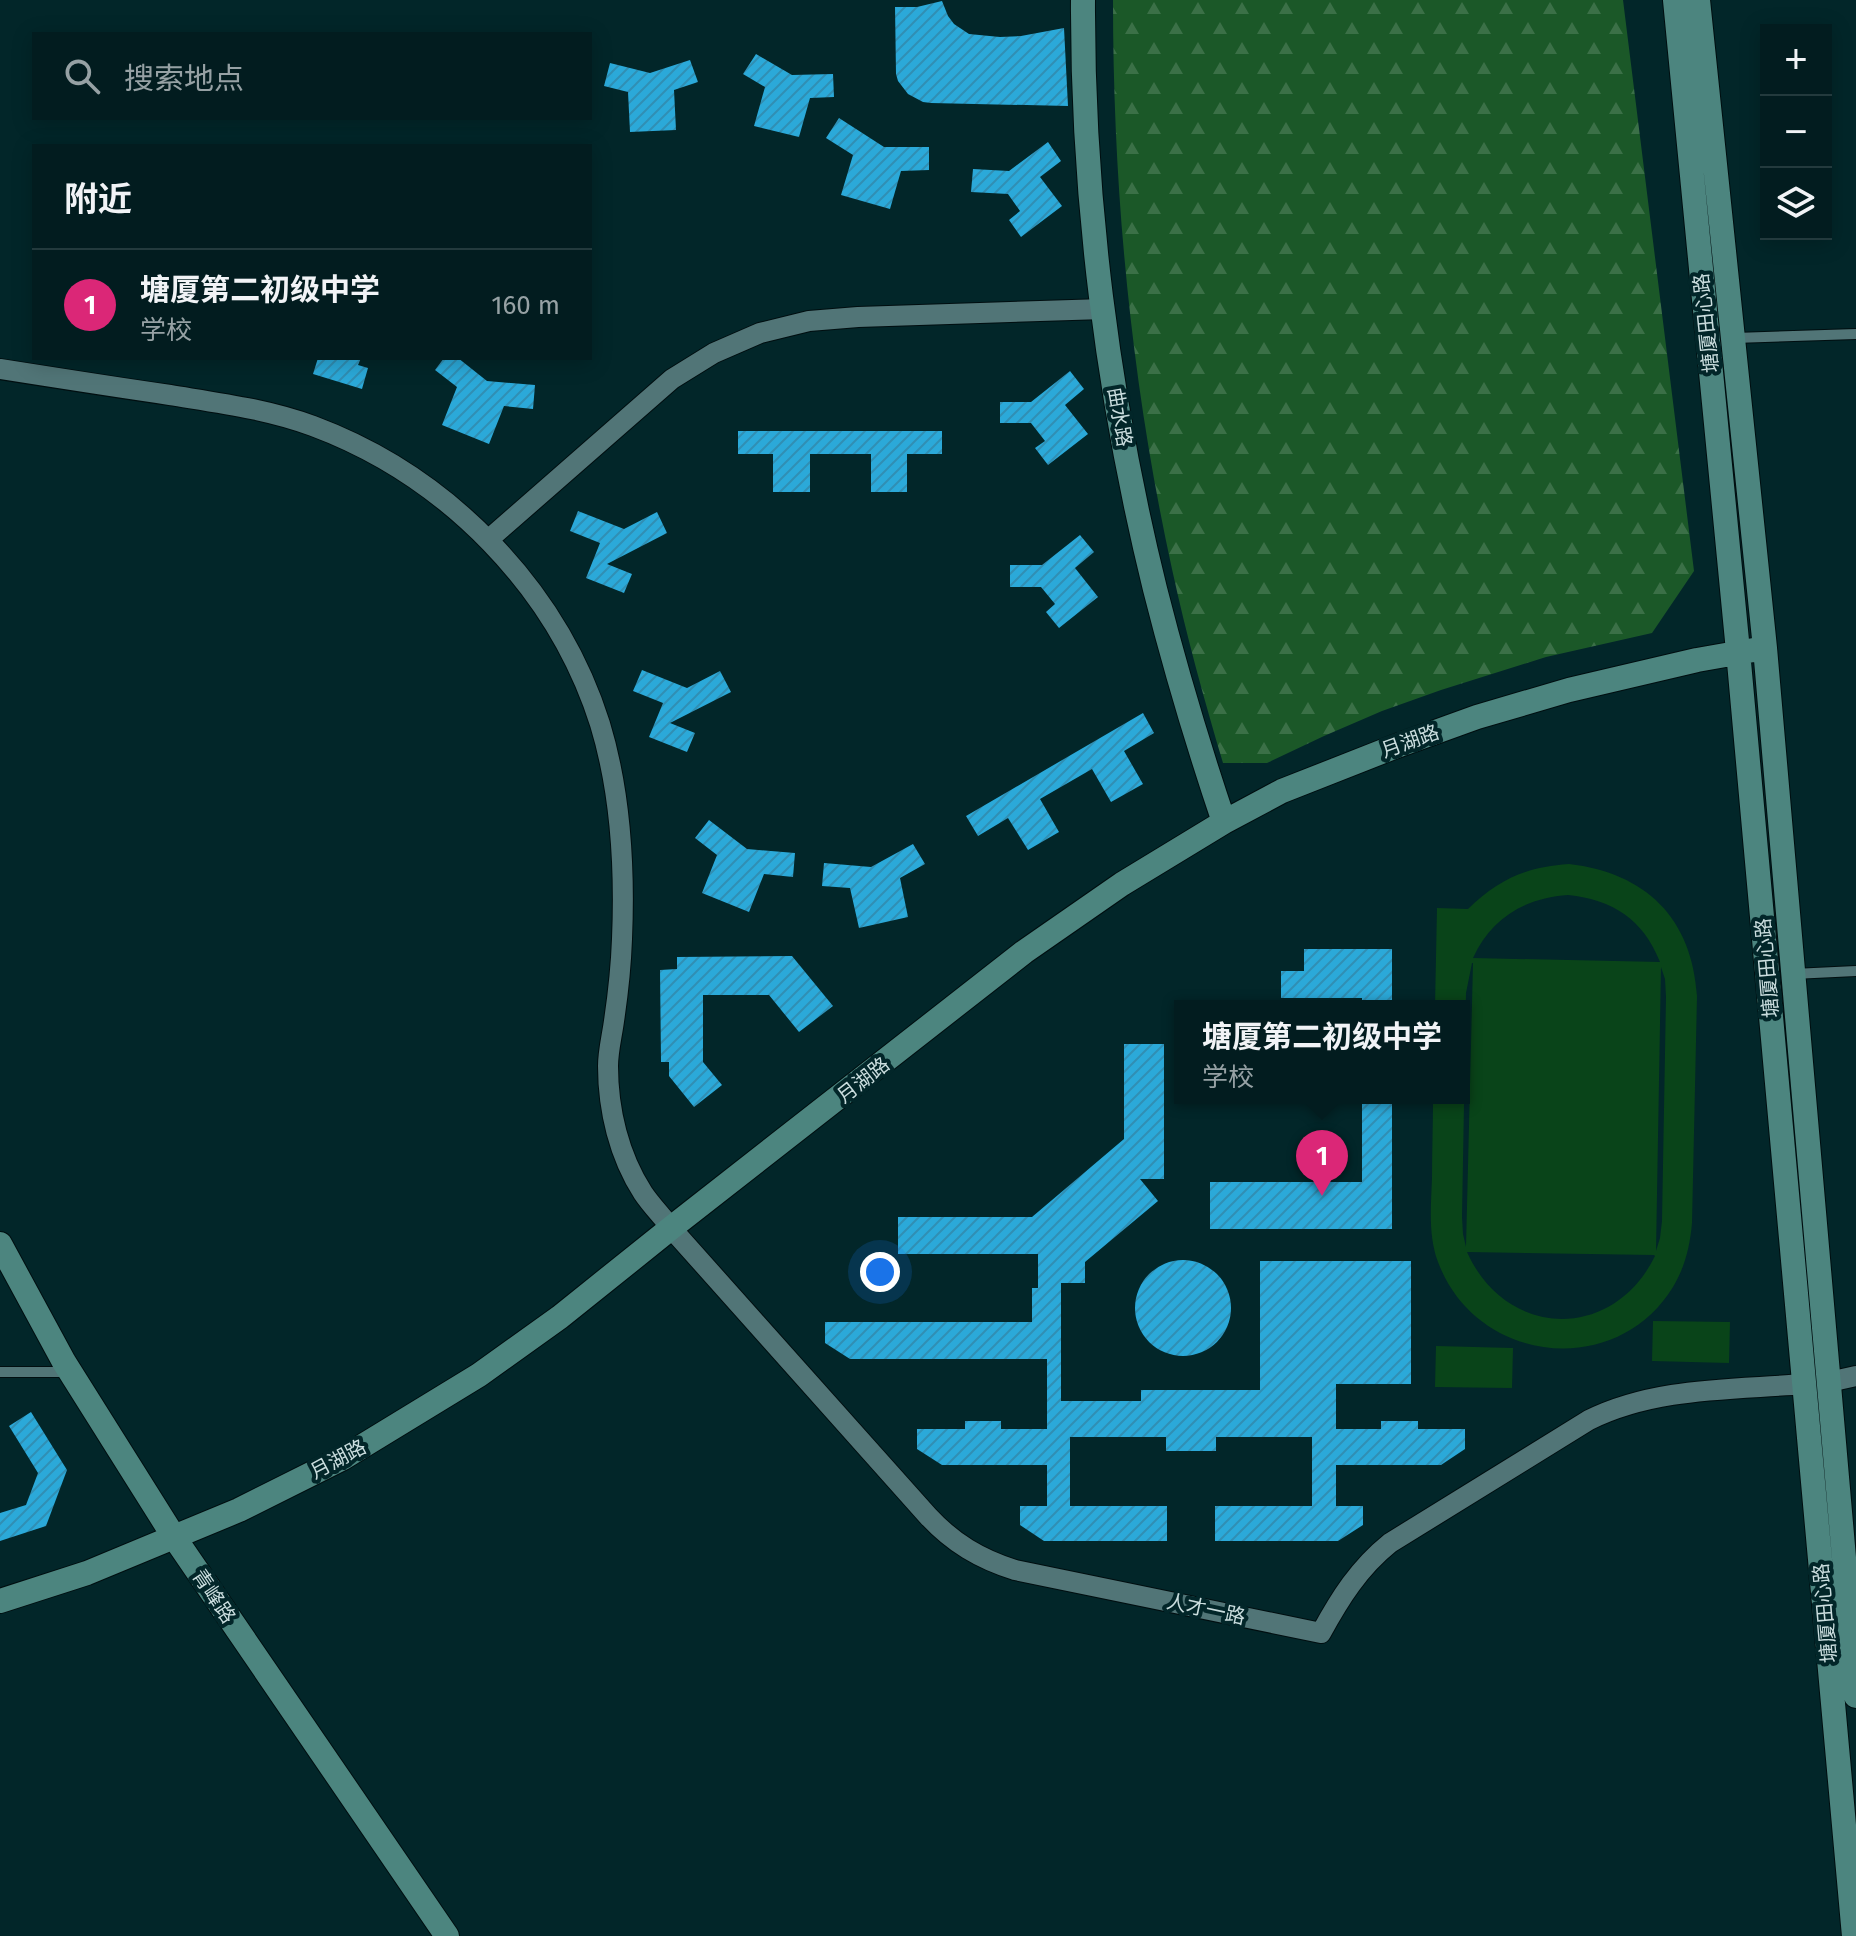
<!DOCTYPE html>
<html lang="zh">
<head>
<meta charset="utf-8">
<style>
	:root { --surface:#021c1f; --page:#10292c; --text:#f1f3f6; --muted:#96a1a4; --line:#233a3d; --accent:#db2777 }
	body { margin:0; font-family:"Fira Sans","Noto Sans SC",sans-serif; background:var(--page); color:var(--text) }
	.controls { position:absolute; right:24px; top:24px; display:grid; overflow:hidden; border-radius:0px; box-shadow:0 4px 20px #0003 }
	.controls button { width:72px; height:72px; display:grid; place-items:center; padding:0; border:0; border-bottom:2px solid var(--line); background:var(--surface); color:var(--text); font:40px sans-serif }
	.you { position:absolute; left:880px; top:1272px; width:28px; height:28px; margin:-20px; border:6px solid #fff; border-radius:50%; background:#1a73e8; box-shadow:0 0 0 12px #1a73e833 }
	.badge { display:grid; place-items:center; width:52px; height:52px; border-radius:50%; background:var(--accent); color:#fff; font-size:26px; font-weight:700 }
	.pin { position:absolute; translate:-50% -66px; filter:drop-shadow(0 2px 4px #0008) }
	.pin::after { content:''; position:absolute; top:42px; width:28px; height:24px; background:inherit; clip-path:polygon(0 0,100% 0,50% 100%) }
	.popup { position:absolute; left:1174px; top:1000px; width:296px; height:104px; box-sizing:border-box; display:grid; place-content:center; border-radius:0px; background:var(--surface); filter:drop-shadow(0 2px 6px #0005); font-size:26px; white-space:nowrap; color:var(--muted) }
	.popup b { font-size:30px; color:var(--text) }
	.popup::after { content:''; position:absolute; left:50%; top:100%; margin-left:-16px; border:16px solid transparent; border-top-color:var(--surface) }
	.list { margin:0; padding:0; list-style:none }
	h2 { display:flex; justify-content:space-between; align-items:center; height:104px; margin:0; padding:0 32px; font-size:34px }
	h2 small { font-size:26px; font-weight:400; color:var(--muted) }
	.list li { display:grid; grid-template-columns:52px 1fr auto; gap:24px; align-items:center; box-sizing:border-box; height:112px; padding:0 32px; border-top:2px solid var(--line) }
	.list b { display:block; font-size:30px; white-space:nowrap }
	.list p { margin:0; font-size:26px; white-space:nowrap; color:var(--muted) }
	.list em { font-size:26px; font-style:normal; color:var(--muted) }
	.icon { flex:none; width:44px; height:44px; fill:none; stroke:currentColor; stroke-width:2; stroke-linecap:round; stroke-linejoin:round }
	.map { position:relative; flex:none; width:1856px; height:1936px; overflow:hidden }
	.search { position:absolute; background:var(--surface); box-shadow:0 4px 20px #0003; left:32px; top:32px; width:560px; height:88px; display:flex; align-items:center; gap:20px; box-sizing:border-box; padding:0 28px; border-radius:0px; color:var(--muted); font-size:30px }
	.panel { position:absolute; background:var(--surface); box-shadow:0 4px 20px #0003; left:32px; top:144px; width:560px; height:216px; border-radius:0px }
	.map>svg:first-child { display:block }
	.forest { fill:url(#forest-firs) }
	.pitch { fill:#094419; fill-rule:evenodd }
	.building { fill:url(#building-hatch) }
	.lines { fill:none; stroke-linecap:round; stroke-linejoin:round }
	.lane-casing { stroke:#000e10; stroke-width:12 }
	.street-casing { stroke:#000e10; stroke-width:22 }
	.secondary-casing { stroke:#000e10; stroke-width:26 }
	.lane { stroke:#517577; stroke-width:10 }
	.street { stroke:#517577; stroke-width:20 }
	.secondary { stroke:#4c857f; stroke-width:24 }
	.labels { text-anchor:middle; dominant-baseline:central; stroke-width:8; stroke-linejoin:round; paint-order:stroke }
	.street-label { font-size:20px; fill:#caddde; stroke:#022629 }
</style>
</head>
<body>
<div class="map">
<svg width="1856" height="1936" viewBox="0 0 1856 1936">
	<defs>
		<pattern id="forest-firs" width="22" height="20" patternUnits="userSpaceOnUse" patternTransform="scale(2)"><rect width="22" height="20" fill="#1b5828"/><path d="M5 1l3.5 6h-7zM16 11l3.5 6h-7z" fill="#3b7047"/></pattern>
		<pattern id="building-hatch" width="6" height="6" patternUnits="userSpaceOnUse" patternTransform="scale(2)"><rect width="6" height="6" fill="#2ba9d9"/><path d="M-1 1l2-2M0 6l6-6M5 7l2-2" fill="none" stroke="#308fb4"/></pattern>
	</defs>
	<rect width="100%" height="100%" fill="#022629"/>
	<path class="forest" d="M 1113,0 L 1623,0 L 1694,571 L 1652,633 L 1546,657 L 1441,690 L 1382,711 L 1324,736 L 1267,763 L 1223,763 C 1204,699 1186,634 1172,569 C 1131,382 1113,191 1113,0 Z"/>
	<path class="pitch" d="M 1569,864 C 1646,873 1692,918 1697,996 L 1692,1223 C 1690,1246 1685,1267 1673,1287 C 1616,1380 1476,1364 1438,1262 C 1428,1235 1431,1206 1432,1178 C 1432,1151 1433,1125 1433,1098 L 1464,1098 L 1464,1006 L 1435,1006 L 1437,908 L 1468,909 C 1499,879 1526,867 1569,864 ZM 1568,895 C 1613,900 1643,919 1660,962 L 1473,958 C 1491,918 1525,898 1568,895 ZM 1472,963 L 1473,963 L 1466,1247 L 1463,1234 L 1462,1217 L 1466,993 ZM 1661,967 L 1665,979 L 1666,997 L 1662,1221 L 1660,1238 L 1656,1251 ZM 1467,1252 L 1654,1255 L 1655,1256 C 1613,1342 1506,1339 1467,1252 Z
		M 1653,1321 L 1730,1322 L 1729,1363 L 1652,1361 Z
		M 1436,1346 L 1513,1348 L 1512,1388 L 1435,1387 Z"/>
	<path class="building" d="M 942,1 L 948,16 L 954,24 L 969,34 L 1000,37 L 1021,36 L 1064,28 L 1068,106 L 931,103 L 923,102 L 908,94 L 898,81 L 896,74 L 895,7 L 917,7 Z
		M 756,54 L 792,75 L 833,74 L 834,97 L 810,98 L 799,137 L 754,126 L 765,87 L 743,74 Z
		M 690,60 L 698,82 L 674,90 L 676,130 L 630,132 L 628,92 L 604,86 L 610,63 L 650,73 Z
		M 839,118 L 884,147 L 929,147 L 929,170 L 901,171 L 890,209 L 841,195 L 853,155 L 826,138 Z
		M 1048,142 L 1061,161 L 1040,177 L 1062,206 L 1021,237 L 1009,220 L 1020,211 L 1008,194 L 971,192 L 973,169 L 1009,171 Z
		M 318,358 L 361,358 L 358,365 L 368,368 L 362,389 L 313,374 Z
		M 444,358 L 458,358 L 487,381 L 535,385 L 533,409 L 504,406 L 489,444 L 442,425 L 457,387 L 435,370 Z
		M 1070,371 L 1084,389 L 1065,405 L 1088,434 L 1048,465 L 1035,448 L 1045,441 L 1031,423 L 1000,423 L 1000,402 L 1031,402 Z
		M 738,431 L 942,431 L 942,454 L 907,454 L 907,492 L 871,492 L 871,454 L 810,454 L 810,492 L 773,492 L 773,454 L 738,454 Z
		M 578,511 L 624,529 L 657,512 L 667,533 L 607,564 L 632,574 L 624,593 L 586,578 L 600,543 L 570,531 Z
		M 1080,535 L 1094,552 L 1075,568 L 1098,597 L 1059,628 L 1046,612 L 1055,604 L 1041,587 L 1010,587 L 1010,565 L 1042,565 Z
		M 642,670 L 687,688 L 720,671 L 731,692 L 670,723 L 695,733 L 687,752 L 649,737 L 663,703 L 633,691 Z
		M 1143,713 L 1154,733 L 1124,751 L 1143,784 L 1111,802 L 1092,769 L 1040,799 L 1059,832 L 1028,850 L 1008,818 L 978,836 L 966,816 Z
		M 709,820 L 747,849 L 795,853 L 793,877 L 764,874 L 749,912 L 702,893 L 717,855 L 695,838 Z
		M 913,844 L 925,864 L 900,878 L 908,917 L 859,928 L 850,888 L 822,886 L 824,863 L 871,867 Z
		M 1304,949 L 1392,949 L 1392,1006 L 1362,1006 L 1362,998 L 1281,998 L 1281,971 L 1304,971 Z
		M 792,956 L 833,1006 L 799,1032 L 769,995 L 703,995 L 703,1062 L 722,1085 L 694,1107 L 669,1076 L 669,1062 L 661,1062 L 660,970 L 677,969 L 677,957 Z
		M 1124,1044 L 1164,1044 L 1164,1179 L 1140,1179 L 1158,1201 L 1085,1262 L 1085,1283 L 1061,1283 L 1061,1401 L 1141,1401 L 1141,1390 L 1260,1390 L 1260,1261 L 1411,1261 L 1411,1384 L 1336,1384 L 1336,1429 L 1381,1429 L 1381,1421 L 1418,1421 L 1418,1429 L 1465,1429 L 1465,1449 L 1441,1465 L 1336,1465 L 1336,1506 L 1363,1506 L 1363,1525 L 1338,1541 L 1215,1541 L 1215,1506 L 1312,1506 L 1312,1437 L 1216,1437 L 1216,1451 L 1166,1451 L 1166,1437 L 1070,1437 L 1070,1506 L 1167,1506 L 1167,1541 L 1044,1541 L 1020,1525 L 1020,1506 L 1047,1506 L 1047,1465 L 942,1465 L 917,1449 L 917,1429 L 965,1429 L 965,1421 L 1001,1421 L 1001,1429 L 1047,1429 L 1047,1359 L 850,1359 L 825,1343 L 825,1322 L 1032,1322 L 1032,1288 L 1038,1288 L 1038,1254 L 898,1254 L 898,1217 L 1032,1217 L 1124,1139 Z
		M 1362,1098 L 1392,1098 L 1392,1229 L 1210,1229 L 1210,1182 L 1362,1182 Z
		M1135 1308a48 48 0 1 1 96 0a48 48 0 1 1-96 0Z
		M 31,1412 L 67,1470 L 46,1526 L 0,1541 L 0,1513 L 26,1505 L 38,1473 L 9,1426 Z"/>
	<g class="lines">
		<g class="lane-casing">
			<path id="lane" d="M 1734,338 L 1856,334
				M 1793,974 L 1856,971
				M 0,1372 L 70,1372"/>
		</g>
		<g class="street-casing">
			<path id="street" d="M 0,369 C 57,378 114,387 170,395 C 219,403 267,409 313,426 C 447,476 557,588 600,724 C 621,793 625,868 622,939 C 621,967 618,994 614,1021 C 612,1036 608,1051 608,1066 C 608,1110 619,1156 643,1193 C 651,1205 662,1216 671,1228 L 928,1516 C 953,1543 980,1559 1015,1570 L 1321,1633 C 1340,1598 1359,1568 1390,1543 L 1589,1420 C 1655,1387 1732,1390 1804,1384
				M 488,540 L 672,379 L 714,353 L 760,333 L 809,321 L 858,317 L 1104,309
				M 1829,1382 L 1856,1376"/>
		</g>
		<g class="secondary-casing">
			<path id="secondary" d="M 1083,0 C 1082,196 1108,399 1155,589 C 1175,668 1198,745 1224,822
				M 1675,0 L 1738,651 L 1854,1936
				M 1698,0 L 1765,648 L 1856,1696
				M 0,1244 L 64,1362 L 174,1537 L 447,1936
				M 0,1601 L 87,1573 L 239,1510 L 343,1458 L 479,1375 L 560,1317 L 671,1228 L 1024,952 L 1122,884 L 1224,822 L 1282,791 L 1394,747 L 1477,717 L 1569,690 L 1697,660 L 1765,648"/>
		</g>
		<use href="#lane" class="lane"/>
		<use href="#street" class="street"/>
		<use href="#secondary" class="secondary"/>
	</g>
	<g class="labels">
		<g class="street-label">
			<text transform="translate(1706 323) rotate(-96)">塘厦田心路</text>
			<text transform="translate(1120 417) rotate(80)">曲水路</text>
			<text transform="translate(1410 741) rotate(-20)">月湖路</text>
			<text transform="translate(1767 968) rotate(-95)">塘厦田心路</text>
			<text transform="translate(863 1080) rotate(-38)">月湖路</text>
			<text transform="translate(338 1459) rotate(-28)">月湖路</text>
			<text transform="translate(214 1596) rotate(56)">青峰路</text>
			<text transform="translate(1206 1609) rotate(12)">人才一路</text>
			<text transform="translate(1825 1613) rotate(-95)">塘厦田心路</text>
		</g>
	</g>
</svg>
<div class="controls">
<button>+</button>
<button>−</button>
<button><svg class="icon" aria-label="layers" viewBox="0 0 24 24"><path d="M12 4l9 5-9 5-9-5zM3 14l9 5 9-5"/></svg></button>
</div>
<div class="you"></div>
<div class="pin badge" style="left:1322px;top:1196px">1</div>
<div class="popup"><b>塘厦第二初级中学</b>学校</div>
<div class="search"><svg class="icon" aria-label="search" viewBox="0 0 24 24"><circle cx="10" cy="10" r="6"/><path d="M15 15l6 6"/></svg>搜索地点</div>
<section class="panel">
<h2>附近<small></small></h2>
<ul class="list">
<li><span class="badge">1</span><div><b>塘厦第二初级中学</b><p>学校</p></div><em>160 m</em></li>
</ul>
</section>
</div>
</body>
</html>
